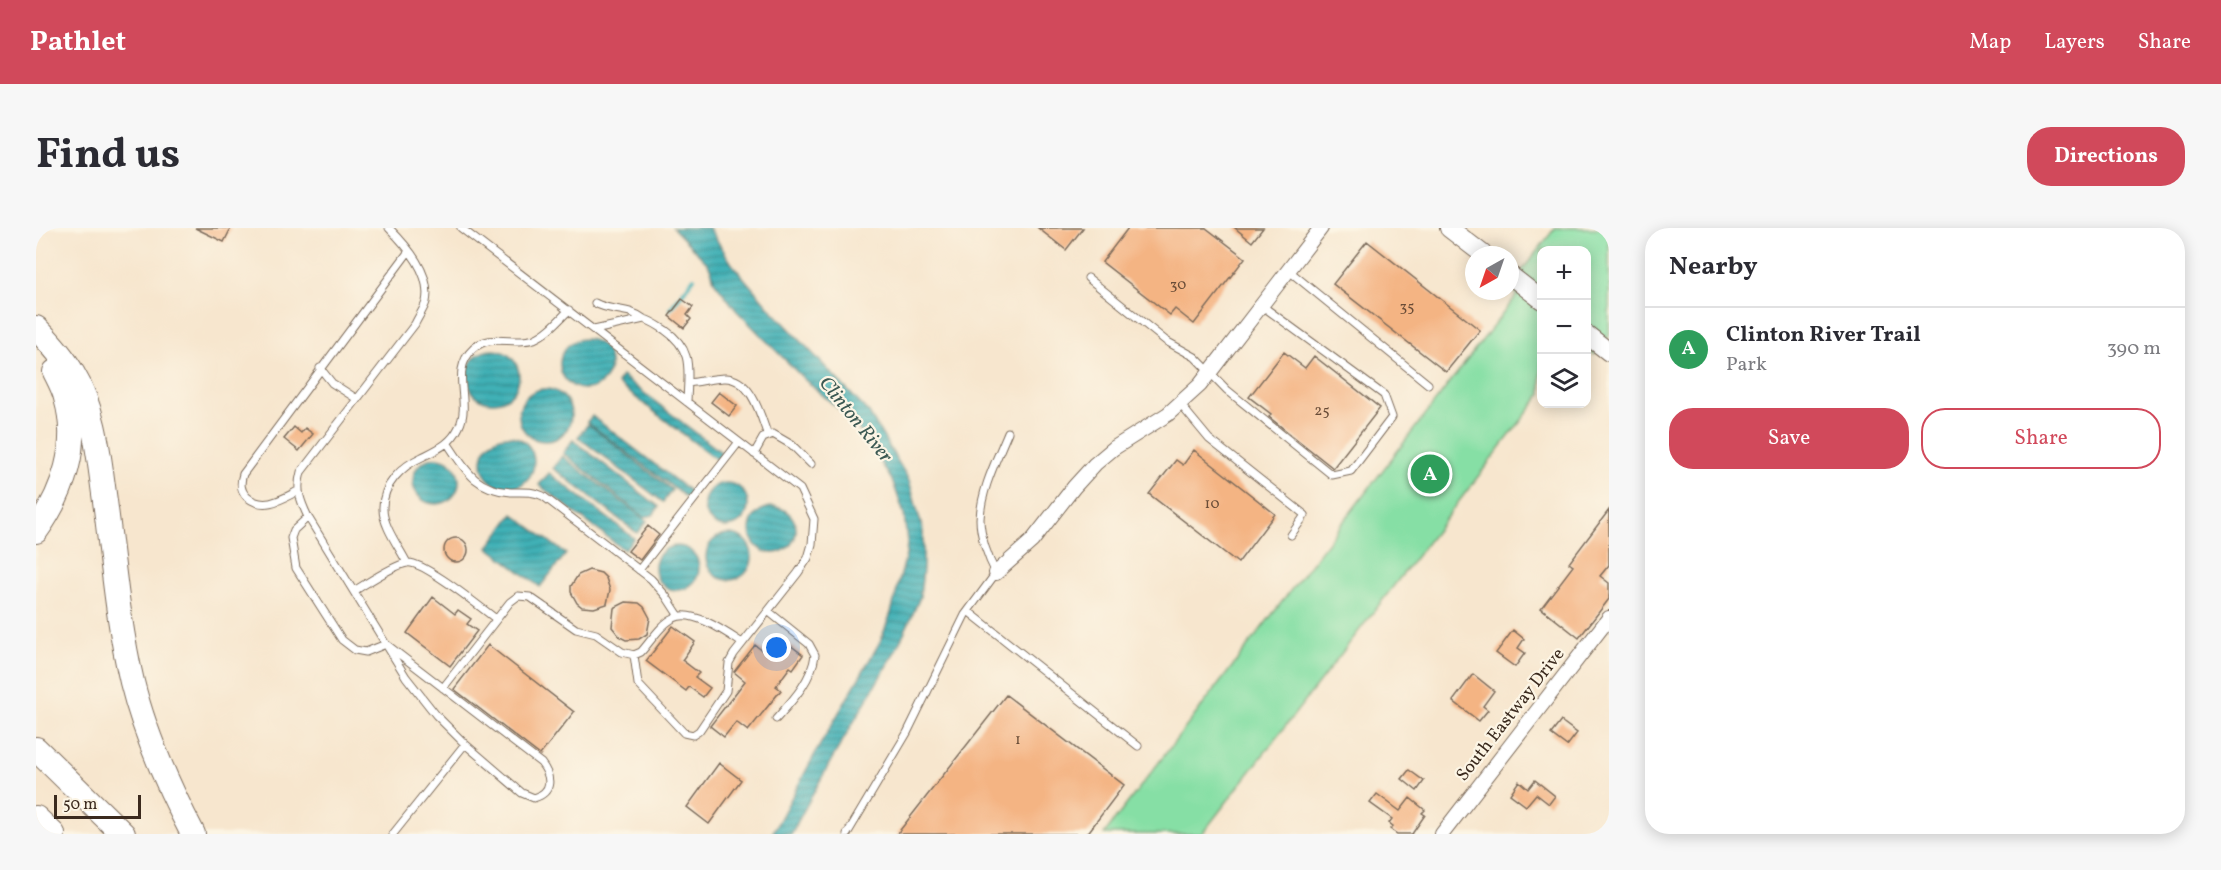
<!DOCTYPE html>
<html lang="en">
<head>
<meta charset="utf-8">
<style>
	:root { --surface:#fff; --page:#f7f7f7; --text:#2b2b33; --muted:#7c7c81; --line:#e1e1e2; --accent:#d1495b }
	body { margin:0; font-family:Vollkorn,serif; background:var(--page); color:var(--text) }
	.controls { position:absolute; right:18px; top:18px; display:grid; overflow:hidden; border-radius:12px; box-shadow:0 3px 15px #0003 }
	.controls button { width:54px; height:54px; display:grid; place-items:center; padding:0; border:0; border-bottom:2px solid var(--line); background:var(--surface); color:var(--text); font:30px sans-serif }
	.compass { position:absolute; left:1429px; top:18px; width:54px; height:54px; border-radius:50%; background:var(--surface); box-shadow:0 3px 15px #0003; rotate:220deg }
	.scale { position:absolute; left:18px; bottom:15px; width:87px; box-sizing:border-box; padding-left:6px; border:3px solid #3b2a1e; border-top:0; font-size:16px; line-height:21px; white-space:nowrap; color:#3b2a1e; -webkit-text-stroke:4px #fcf5e5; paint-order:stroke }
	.you { position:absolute; left:741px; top:420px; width:21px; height:21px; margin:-15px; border:4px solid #fff; border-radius:50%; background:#1a73e8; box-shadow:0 0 0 9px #1a73e833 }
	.badge { display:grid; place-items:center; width:39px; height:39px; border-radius:50%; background:var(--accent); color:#fff; font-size:20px; font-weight:700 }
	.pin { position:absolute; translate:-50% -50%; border:3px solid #fff; box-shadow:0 2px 6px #0006 }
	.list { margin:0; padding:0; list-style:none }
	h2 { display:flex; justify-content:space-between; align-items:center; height:78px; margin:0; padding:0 24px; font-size:26px }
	h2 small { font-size:20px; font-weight:400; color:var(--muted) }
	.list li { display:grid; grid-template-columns:39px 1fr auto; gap:18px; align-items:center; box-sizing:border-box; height:84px; padding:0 24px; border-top:2px solid var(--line) }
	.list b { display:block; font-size:22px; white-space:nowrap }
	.list p { margin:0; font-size:20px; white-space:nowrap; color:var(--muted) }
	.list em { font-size:20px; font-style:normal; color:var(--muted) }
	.actions { display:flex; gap:12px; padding:18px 24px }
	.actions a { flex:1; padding:14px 0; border:2px solid var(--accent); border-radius:24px; text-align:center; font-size:21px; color:var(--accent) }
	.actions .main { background:var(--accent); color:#fff }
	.icon { flex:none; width:33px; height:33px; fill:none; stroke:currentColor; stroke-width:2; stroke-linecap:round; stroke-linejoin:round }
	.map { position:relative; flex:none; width:1573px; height:606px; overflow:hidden; border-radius:24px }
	header { display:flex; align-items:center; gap:36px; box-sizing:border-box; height:84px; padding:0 30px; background:var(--accent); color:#fff }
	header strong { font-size:28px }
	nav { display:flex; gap:33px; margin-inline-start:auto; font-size:21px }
	.intro { display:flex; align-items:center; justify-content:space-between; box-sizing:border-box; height:144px; padding:0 36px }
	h1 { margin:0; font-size:42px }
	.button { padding:15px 27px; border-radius:24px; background:var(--accent); color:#fff; font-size:21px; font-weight:700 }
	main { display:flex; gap:36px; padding:0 36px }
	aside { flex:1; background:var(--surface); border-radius:24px; box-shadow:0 3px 15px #0003 }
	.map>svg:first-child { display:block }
	.green { fill:#86dfa5; stroke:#608462; stroke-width:1.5 }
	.water { fill:url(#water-rules); stroke:#3d6d6a; stroke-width:1.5 }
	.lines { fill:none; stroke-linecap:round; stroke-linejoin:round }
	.stream { stroke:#3fb0b6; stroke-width:4 }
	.building { fill:#f4b483 }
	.service-casing { stroke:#7d6c5c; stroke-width:9 }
	.minor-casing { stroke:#7d6c5c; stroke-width:16 }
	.secondary-casing { stroke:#7d6c5c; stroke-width:20 }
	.motorway-casing { stroke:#7d6c5c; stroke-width:26 }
	.service { stroke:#fff; stroke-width:7 }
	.minor { stroke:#fff; stroke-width:14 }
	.secondary { stroke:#fff; stroke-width:18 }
	.motorway { stroke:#fff; stroke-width:24 }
	.labels { text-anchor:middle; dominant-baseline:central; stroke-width:4.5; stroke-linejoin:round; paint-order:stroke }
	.number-label { font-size:15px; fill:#694c37 }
	.street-label { font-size:18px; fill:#3b2a1e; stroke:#fcf5e5 }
	.water-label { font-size:20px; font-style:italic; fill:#3c5953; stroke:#fcf5e5 }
</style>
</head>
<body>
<header>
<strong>Pathlet</strong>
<nav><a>Map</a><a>Layers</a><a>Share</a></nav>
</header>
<div class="intro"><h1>Find us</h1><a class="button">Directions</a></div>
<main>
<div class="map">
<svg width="1573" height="606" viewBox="0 0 1573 606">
	<defs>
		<pattern id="water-rules" width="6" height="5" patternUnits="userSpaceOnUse" patternTransform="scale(1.5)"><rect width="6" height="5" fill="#3fb0b6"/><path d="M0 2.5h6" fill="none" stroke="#368f93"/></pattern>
	</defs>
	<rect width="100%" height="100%" fill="#fcf5e5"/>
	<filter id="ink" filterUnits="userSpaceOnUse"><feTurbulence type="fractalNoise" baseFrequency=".0167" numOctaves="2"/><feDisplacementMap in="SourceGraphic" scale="12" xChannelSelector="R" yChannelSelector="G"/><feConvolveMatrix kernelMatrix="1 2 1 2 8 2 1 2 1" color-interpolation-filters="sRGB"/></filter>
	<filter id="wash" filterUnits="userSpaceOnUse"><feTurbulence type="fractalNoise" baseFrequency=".008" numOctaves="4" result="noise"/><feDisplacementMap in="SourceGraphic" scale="24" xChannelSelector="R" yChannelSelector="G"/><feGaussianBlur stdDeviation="1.35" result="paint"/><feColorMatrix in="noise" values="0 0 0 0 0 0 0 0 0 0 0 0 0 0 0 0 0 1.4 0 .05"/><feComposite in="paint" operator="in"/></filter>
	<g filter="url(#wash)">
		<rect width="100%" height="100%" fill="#f7e6ce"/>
		<path class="green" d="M 1519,0 L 1573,0 L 1573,107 L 1558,127 L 1551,121 L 1550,22 L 1506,22 L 1505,167 L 1166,606 L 1068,606 L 1481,67 L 1474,58 Z"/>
		<path class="water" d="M 637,0 L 673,0 L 696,36 L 731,77 L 833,185 L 873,252 L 887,303 L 887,341 L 884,369 L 876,388 L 860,422 L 796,531 L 755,606 L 736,606 L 781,522 L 844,414 L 855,385 L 870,327 L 871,314 L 868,286 L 857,254 L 830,210 L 811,188 L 769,152 L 700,82 L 678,53 L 676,44 L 672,36 Z
			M524 136a25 25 0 1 1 50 0a25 25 0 1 1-50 0Z
			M431 148a26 26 0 1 1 52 0a26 26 0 1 1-52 0Z
			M 586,148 L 686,225 L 681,232 L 581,155 Z
			M483 187a26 26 0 1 1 52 0a26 26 0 1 1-52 0Z
			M 556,188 L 656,265 L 651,270 L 551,194 Z
			M 552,196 L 636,262 L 627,274 L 542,209 Z
			M446 234a26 26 0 1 1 52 0a26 26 0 1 1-52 0Z
			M 537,212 L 623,279 L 617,287 L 608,289 L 527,225 Z
			M 526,228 L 611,293 L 601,305 L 517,240 Z
			M377 253a23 23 0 1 1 46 0a23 23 0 1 1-46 0Z
			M 513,245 L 598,310 L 588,322 L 503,257 Z
			M668 277a22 22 0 1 1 44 0a22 22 0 1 1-44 0Z
			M714 302a23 23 0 1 1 46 0a23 23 0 1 1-46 0Z
			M 477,286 L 530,326 L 504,359 L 452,319 Z
			M670 329a23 23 0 1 1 46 0a23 23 0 1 1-46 0Z
			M619 340a22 22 0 1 1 44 0a22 22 0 1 1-44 0Z"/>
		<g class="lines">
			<path class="stream" d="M 634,81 L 658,50"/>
		</g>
		<g id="blocks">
			<path class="building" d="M 159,0 L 195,0 L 188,14 Z
				M 1002,0 L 1047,0 L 1030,22 Z
				M 1092,0 L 1170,0 L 1209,30 L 1158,96 L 1139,81 L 1134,87 L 1066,34 Z
				M 1199,0 L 1227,0 L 1216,14 Z
				M 1331,13 L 1444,102 L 1410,144 L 1297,56 Z
				M 646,71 L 657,79 L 651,87 L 655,91 L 648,100 L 633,88 Z
				M 1248,124 L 1269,140 L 1278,128 L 1344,180 L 1297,240 L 1233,189 L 1235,186 L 1213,169 Z
				M 683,164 L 701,178 L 693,188 L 675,174 Z
				M 258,199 L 265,205 L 269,200 L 277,206 L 263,223 L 248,211 Z
				M 1158,222 L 1239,286 L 1202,335 L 1113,266 L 1140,232 L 1147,237 Z
				M 1573,282 L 1573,337 L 1564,348 L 1573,355 L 1573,371 L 1543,410 L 1505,380 L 1537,338 L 1533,335 Z
				M 612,298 L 623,307 L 604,332 L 592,323 Z
				M408 322a12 12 0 1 1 24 0a12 12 0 1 1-24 0Z
				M 553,342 L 565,345 L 570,350 L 574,362 L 571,376 L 558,380 L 546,379 L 541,375 L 535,364 L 535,358 L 542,347 Z
				M 397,369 L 419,386 L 422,382 L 435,391 L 431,396 L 441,403 L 414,438 L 371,405 Z
				M 590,374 L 603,375 L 608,379 L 614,390 L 611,406 L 603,411 L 590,412 L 584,409 L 576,399 L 578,380 Z
				M 637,398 L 659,414 L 646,432 L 663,445 L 659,449 L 674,460 L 667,469 L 653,459 L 650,463 L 610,433 Z
				M 1477,402 L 1488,411 L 1482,420 L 1489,425 L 1479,439 L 1460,425 Z
				M 745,410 L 767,427 L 757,441 L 754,439 L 740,458 L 745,462 L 712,503 L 700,494 L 688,509 L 674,498 L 709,453 L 698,444 L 719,417 L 732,427 Z
				M 452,417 L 538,484 L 504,527 L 418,461 Z
				M 1437,446 L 1458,463 L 1447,478 L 1452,482 L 1443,493 L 1417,473 Z
				M 970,467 L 1088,557 L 1051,606 L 861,606 Z
				M 1525,493 L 1541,505 L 1531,518 L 1515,506 Z
				M 683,535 L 705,552 L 673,596 L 651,579 Z
				M 1373,542 L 1388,553 L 1381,563 L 1366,551 Z
				M 1499,552 L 1519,568 L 1513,576 L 1500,566 L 1490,578 L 1474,566 L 1483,553 L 1492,561 Z
				M 1341,566 L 1364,583 L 1374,570 L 1389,582 L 1386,585 L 1389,587 L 1376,606 L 1361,606 L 1354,601 L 1357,598 L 1353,595 L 1356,591 L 1334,575 Z"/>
		</g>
	</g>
	<g filter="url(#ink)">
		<use href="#blocks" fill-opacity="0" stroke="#7d6c5c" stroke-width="1.5"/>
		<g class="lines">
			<g class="service-casing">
				<path id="service" d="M 425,0 L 764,261 L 778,291 L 776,316 L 772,330 L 762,345 L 698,426 L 693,435 L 690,463 L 663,503 L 657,507 L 648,505 L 602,456 L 598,427
					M 1252,42 L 1392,156
					M 1052,50 L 1130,113 L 1159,129 L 1191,162 L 1296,247 L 1315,243 L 1356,189 L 1348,167 L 1225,77
					M 559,75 C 575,84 593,79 608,91
					M 558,102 L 608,91 C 616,93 622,98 629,102 C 658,122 652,142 651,174
					M 284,140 L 296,155 L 321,171
					M 652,155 C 664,154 677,150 689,150 C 716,150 725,189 732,208
					M 1144,176 L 1173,211 L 1269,287 L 1255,307
					M 412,216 C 430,243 440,262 475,264 C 487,264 497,263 507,268 L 615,351 L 630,368 L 643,388
					M 718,226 L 727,210 L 737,206 L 756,217 L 775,236
					M 262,263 C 246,271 228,283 211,269 C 204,262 204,255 207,246 L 373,23
					M 272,289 L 258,302 L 255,310 L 260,340 L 306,412 L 319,422 L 330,424 L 350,416
					M 371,335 C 363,319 347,298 347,281 C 346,257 366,238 386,229 C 402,221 415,216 423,199 C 436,173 413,143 437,121 C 454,104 477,118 498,111 C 511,106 523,92 533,82
					M 603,342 L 703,214
					M 318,363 C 330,356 357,337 371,335 C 387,332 445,380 460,391
					M 732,383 L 773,416 L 779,427 C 776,452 756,473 740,491
					M 932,383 L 1102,518
					M 350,416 L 505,535 C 516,549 517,564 498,570 L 486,565 L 429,516 L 400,487 L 370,449 L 272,289 C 264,272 260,262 265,244 L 379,96 C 382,89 388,81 390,74 C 396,46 371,18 353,0
					M 407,460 L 474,374 L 482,368 L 494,369 L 540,401 L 560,406 L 586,424 L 598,427 L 605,424 C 615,413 625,396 638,390 C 656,380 691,405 706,415
					M 357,606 L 429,516
					M 811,606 L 871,505 L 929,387 L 960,345 C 952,330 944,308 944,291 C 945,261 961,231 972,204"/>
			</g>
			<g class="minor-casing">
				<path id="minor" d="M 960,345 L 996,313 L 1038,259 L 1059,236 L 1078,220 L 1132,186 L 1164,157 L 1285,0
					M 1406,606 L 1573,390"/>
			</g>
			<g class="secondary-casing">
				<path id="secondary" d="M 1413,0 L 1448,27
					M 1474,47 L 1506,72
					M 1550,106 L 1573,124"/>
			</g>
			<g class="motorway-casing">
				<path id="motorway" d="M 0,100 C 14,114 27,128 37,146 C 60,184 63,231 69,273 C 77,333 82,395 96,454 C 109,507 132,558 157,606
					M 0,303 C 28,264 44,217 30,170 C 28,161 23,152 19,144
					M 0,521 L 87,606
					M 0,590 L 17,606"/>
			</g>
			<use href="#service" class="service"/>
			<use href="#minor" class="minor"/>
			<use href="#secondary" class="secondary"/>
			<use href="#motorway" class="motorway"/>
		</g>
	</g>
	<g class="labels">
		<g class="number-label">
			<text x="1142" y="57">30</text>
			<text x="1371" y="79">35</text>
			<text x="1286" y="183">25</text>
			<text x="1176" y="276">10</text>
			<text x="982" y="512">1</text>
		</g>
		<g class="street-label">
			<text transform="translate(1475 487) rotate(-52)">South Eastway Drive</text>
		</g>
		<g class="water-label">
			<text transform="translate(819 192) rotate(51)">Clinton River</text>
		</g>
	</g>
</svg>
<div class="controls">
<button>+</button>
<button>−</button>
<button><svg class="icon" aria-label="layers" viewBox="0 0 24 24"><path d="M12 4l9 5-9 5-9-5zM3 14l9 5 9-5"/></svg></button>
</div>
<svg class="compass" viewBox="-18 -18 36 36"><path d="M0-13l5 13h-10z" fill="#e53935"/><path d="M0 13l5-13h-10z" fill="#7c7c81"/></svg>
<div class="scale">50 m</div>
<div class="you"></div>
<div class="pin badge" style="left:1394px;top:246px;background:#2e9e5b">A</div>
</div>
<aside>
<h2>Nearby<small></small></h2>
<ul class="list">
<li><span class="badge" style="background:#2e9e5b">A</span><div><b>Clinton River Trail</b><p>Park</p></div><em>390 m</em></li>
</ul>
<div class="actions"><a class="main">Save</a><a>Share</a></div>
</aside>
</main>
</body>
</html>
